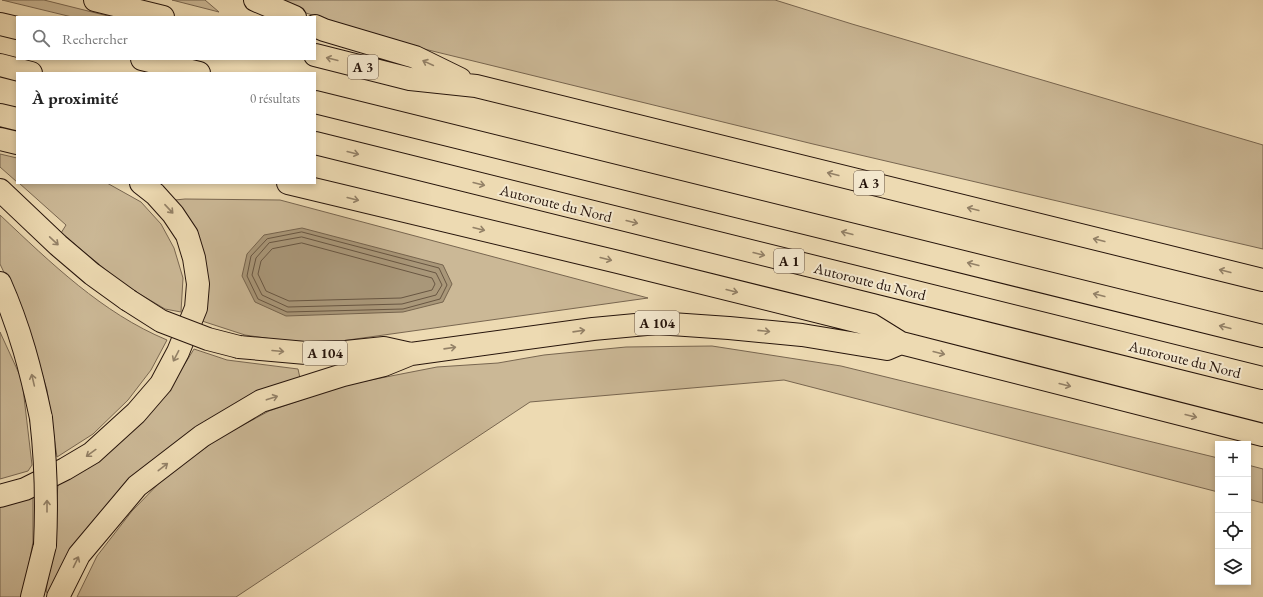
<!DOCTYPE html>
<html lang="fr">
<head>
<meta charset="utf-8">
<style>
	:root { --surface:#fff; --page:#f6f6f6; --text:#222; --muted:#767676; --line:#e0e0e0 }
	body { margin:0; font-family:"EB Garamond",serif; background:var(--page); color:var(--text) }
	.controls { position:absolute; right:12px; bottom:12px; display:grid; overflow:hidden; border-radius:0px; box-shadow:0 2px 6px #0003 }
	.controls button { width:36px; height:36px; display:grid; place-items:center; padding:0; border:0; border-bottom:1px solid var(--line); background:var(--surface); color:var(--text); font:20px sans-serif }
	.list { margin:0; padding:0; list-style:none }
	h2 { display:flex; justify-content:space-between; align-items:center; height:52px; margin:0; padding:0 16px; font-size:17px }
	h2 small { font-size:13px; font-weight:400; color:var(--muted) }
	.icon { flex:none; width:22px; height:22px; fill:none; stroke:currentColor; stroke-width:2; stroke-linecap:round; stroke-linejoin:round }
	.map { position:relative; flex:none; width:1263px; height:597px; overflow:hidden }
	.search { position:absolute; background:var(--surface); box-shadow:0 2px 6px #0003; left:16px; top:16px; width:300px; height:44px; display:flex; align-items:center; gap:10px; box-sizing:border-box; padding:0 14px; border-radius:0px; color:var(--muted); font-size:15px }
	.panel { position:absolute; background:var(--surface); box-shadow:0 2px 6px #0003; left:16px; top:72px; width:300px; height:112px; border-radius:0px }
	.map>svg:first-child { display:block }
	.green { fill:#cbb896; stroke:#786650 }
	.water { fill:#a99779; stroke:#75634d }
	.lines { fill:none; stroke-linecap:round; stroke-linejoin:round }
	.shore { stroke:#685642; stroke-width:1 }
	.motorway-casing { stroke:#26140b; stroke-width:24 }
	.motorway { stroke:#eddab2; stroke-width:22 }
	.motorway-bridge-casing { stroke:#26140b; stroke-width:24; stroke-linecap:butt }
	.motorway-bridge { stroke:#eddab2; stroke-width:22 }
	.oneway { stroke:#938167 }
	.labels { text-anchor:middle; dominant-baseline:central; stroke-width:4; stroke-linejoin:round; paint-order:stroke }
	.shield { fill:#f3e7cd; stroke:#645345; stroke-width:1 }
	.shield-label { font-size:14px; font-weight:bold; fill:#26140b }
	.street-label { font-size:15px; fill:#26140b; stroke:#f3e7cd }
</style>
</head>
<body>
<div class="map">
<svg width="1263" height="597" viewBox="0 0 1263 597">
	<rect width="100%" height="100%" fill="#eddab2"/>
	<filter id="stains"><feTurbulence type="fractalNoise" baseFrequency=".005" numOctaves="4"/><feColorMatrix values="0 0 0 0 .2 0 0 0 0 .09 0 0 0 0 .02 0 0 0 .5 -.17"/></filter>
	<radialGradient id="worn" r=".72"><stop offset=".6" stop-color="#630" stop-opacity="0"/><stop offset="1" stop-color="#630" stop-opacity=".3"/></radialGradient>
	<path class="green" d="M 2,0 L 44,0 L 112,17 L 72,17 Z
		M 172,0 L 205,0 L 219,12 Z
		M 275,0 L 775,0 L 852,24 L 1263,145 L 1263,249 L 813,144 L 416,47 L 293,9 Z
		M 0,154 L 17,158 L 17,182 L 0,167 Z
		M 19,183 L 107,183 L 141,202 L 161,224 L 174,248 L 183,278 L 181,312 L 165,309 L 123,284 L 61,233 L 66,225 Z
		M 185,199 L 280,200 L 648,298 L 341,341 L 292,342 L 245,335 L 202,321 L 175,200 Z
		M 0,215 C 51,263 102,313 167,340 L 151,370 L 128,400 L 93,434 L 57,457 L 47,390 L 25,317 L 0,264 Z
		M 0,332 L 22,380 L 32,465 L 28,471 L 0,479 Z
		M 712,346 L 841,366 L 1218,458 L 1218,492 L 784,380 L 530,402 L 236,597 L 77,597 L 97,556 L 132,511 L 166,476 L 219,438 L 269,411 L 345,385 L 437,367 L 498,363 L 544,355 L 626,347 Z
		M 194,349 L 227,360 L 298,369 L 300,378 L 213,419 L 166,450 L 124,488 L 53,594 L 46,592 L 53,538 L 58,485 L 165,396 Z
		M 1248,465 L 1263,469 L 1263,503 L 1248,499 Z
		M 33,497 L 33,542 L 23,597 L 0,597 L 0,505 Z"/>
	<path class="water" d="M 302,228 L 443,265 L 452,284 L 443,302 L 403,312 L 286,316 L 255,302 L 242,276 L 247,254 L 264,235 Z"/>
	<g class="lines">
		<path class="shore" d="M 302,232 L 439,268 L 447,285 L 440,299 L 403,309 L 287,312 L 258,299 L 247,276 L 251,256 L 267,239 Z
			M 302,237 L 436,273 L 442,285 L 436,295 L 402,304 L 288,307 L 262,295 L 252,275 L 256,258 L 269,243 Z
			M 302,243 L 432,278 L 435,284 L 432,290 L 401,298 L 289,301 L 266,291 L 258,274 L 261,261 L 272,249 Z"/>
		<g class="motorway-casing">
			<path id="motorway" d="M 95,0 L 163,17
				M 255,0 L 295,17
				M 0,24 L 17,28
				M 315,26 L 324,30 L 415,57 L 460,79
				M 315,55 L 410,79 L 476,86 L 1263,280
				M 142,59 L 199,73
				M 0,65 L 31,73
				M 315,102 L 1263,336
				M 0,115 L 17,119
				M 0,139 L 17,143
				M 315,143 L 1263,378
				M 288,183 L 618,262 L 872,325 L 901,343 L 1263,435
				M 0,190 L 58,245 L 92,274 L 128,300
				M 0,283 C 20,328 31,371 41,418
				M 239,347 L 306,353 L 346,352 L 384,348 L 411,354
				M 0,496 L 25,489 L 65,469 L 92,453 L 136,413 L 161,384 L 178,352 L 196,308 L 198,284 L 194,258 L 187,235 L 173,214 L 155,194 L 141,183
				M 32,597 L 45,545
				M 58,597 L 79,555 L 137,486 L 202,436 L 261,401 L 343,375 L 384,365 L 411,354 L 593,329 L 657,323 L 729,328 L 802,335 L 887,349 L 901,343"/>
		</g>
		<use href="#motorway" class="motorway"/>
		<g class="motorway-bridge-casing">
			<path id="motorway-bridge" d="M 128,300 L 161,321 L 208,339 L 239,347
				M 41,418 C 46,461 47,502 45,545"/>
		</g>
		<use href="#motorway-bridge" class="motorway-bridge"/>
	</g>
	<defs><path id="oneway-shaft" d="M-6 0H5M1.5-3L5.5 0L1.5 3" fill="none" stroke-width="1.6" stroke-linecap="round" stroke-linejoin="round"/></defs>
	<g class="oneway">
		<use href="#oneway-shaft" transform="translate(332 59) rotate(-166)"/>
		<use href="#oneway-shaft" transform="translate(428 63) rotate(-155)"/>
		<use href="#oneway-shaft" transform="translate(353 153) rotate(14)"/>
		<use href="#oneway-shaft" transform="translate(833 174) rotate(-166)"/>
		<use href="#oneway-shaft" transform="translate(479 184) rotate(14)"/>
		<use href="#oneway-shaft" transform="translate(353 199) rotate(14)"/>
		<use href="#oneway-shaft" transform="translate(169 209) rotate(47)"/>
		<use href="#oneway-shaft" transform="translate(973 209) rotate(-166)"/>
		<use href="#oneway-shaft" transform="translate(632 222) rotate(14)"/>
		<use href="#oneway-shaft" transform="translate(479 229) rotate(14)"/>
		<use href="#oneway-shaft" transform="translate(847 233) rotate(-166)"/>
		<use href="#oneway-shaft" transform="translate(1099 240) rotate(-166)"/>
		<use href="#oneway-shaft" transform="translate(54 241) rotate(43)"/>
		<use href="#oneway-shaft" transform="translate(759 254) rotate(14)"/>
		<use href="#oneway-shaft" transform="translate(606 259) rotate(14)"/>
		<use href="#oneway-shaft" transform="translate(973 264) rotate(-166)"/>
		<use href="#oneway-shaft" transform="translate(1225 271) rotate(-166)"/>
		<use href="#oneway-shaft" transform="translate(732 291) rotate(14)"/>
		<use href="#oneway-shaft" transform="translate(1099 295) rotate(-166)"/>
		<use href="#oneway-shaft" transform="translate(1225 327) rotate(-166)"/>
		<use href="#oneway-shaft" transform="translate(579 331) rotate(-8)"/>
		<use href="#oneway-shaft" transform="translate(764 331) rotate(6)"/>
		<use href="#oneway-shaft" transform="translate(450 348) rotate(-8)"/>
		<use href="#oneway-shaft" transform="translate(278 351) rotate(5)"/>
		<use href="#oneway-shaft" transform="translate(939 353) rotate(14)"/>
		<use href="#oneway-shaft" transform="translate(176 356) rotate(117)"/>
		<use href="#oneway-shaft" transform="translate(33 380) rotate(-103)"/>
		<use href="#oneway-shaft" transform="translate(1065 385) rotate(14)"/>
		<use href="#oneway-shaft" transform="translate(272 398) rotate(-18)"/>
		<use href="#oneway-shaft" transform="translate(1191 416) rotate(14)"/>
		<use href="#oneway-shaft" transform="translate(91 453) rotate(144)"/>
		<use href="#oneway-shaft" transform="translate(163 467) rotate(-38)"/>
		<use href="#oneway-shaft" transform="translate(47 506) rotate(-90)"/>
		<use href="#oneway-shaft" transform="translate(76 562) rotate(-64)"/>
	</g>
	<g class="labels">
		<g class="shield">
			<rect x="348" y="55" width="30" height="24" rx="3"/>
			<rect x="854" y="171" width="30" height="24" rx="3"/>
			<rect x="774" y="249" width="30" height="24" rx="3"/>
			<rect x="635" y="311" width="44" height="24" rx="3"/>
			<rect x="303" y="341" width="44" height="24" rx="3"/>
		</g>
		<g class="shield-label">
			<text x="363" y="67">A 3</text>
			<text x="869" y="183">A 3</text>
			<text x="789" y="261">A 1</text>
			<text x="657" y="323">A 104</text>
			<text x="325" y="353">A 104</text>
		</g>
		<g class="street-label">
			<text transform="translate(556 203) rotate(14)">Autoroute du Nord</text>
			<text transform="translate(870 281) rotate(14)">Autoroute du Nord</text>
			<text transform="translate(1185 359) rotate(14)">Autoroute du Nord</text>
		</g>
	</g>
	<rect width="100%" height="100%" filter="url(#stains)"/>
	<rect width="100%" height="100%" fill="url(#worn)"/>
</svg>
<div class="controls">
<button>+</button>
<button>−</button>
<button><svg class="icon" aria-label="locate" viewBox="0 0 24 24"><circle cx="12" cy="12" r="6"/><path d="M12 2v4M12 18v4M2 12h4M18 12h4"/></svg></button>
<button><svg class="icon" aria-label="layers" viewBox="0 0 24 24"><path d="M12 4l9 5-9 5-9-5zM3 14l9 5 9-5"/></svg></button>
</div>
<div class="search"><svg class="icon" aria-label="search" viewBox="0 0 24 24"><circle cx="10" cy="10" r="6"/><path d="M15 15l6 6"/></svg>Rechercher</div>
<section class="panel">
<h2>À proximité<small>0 résultats</small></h2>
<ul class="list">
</ul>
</section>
</div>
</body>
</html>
